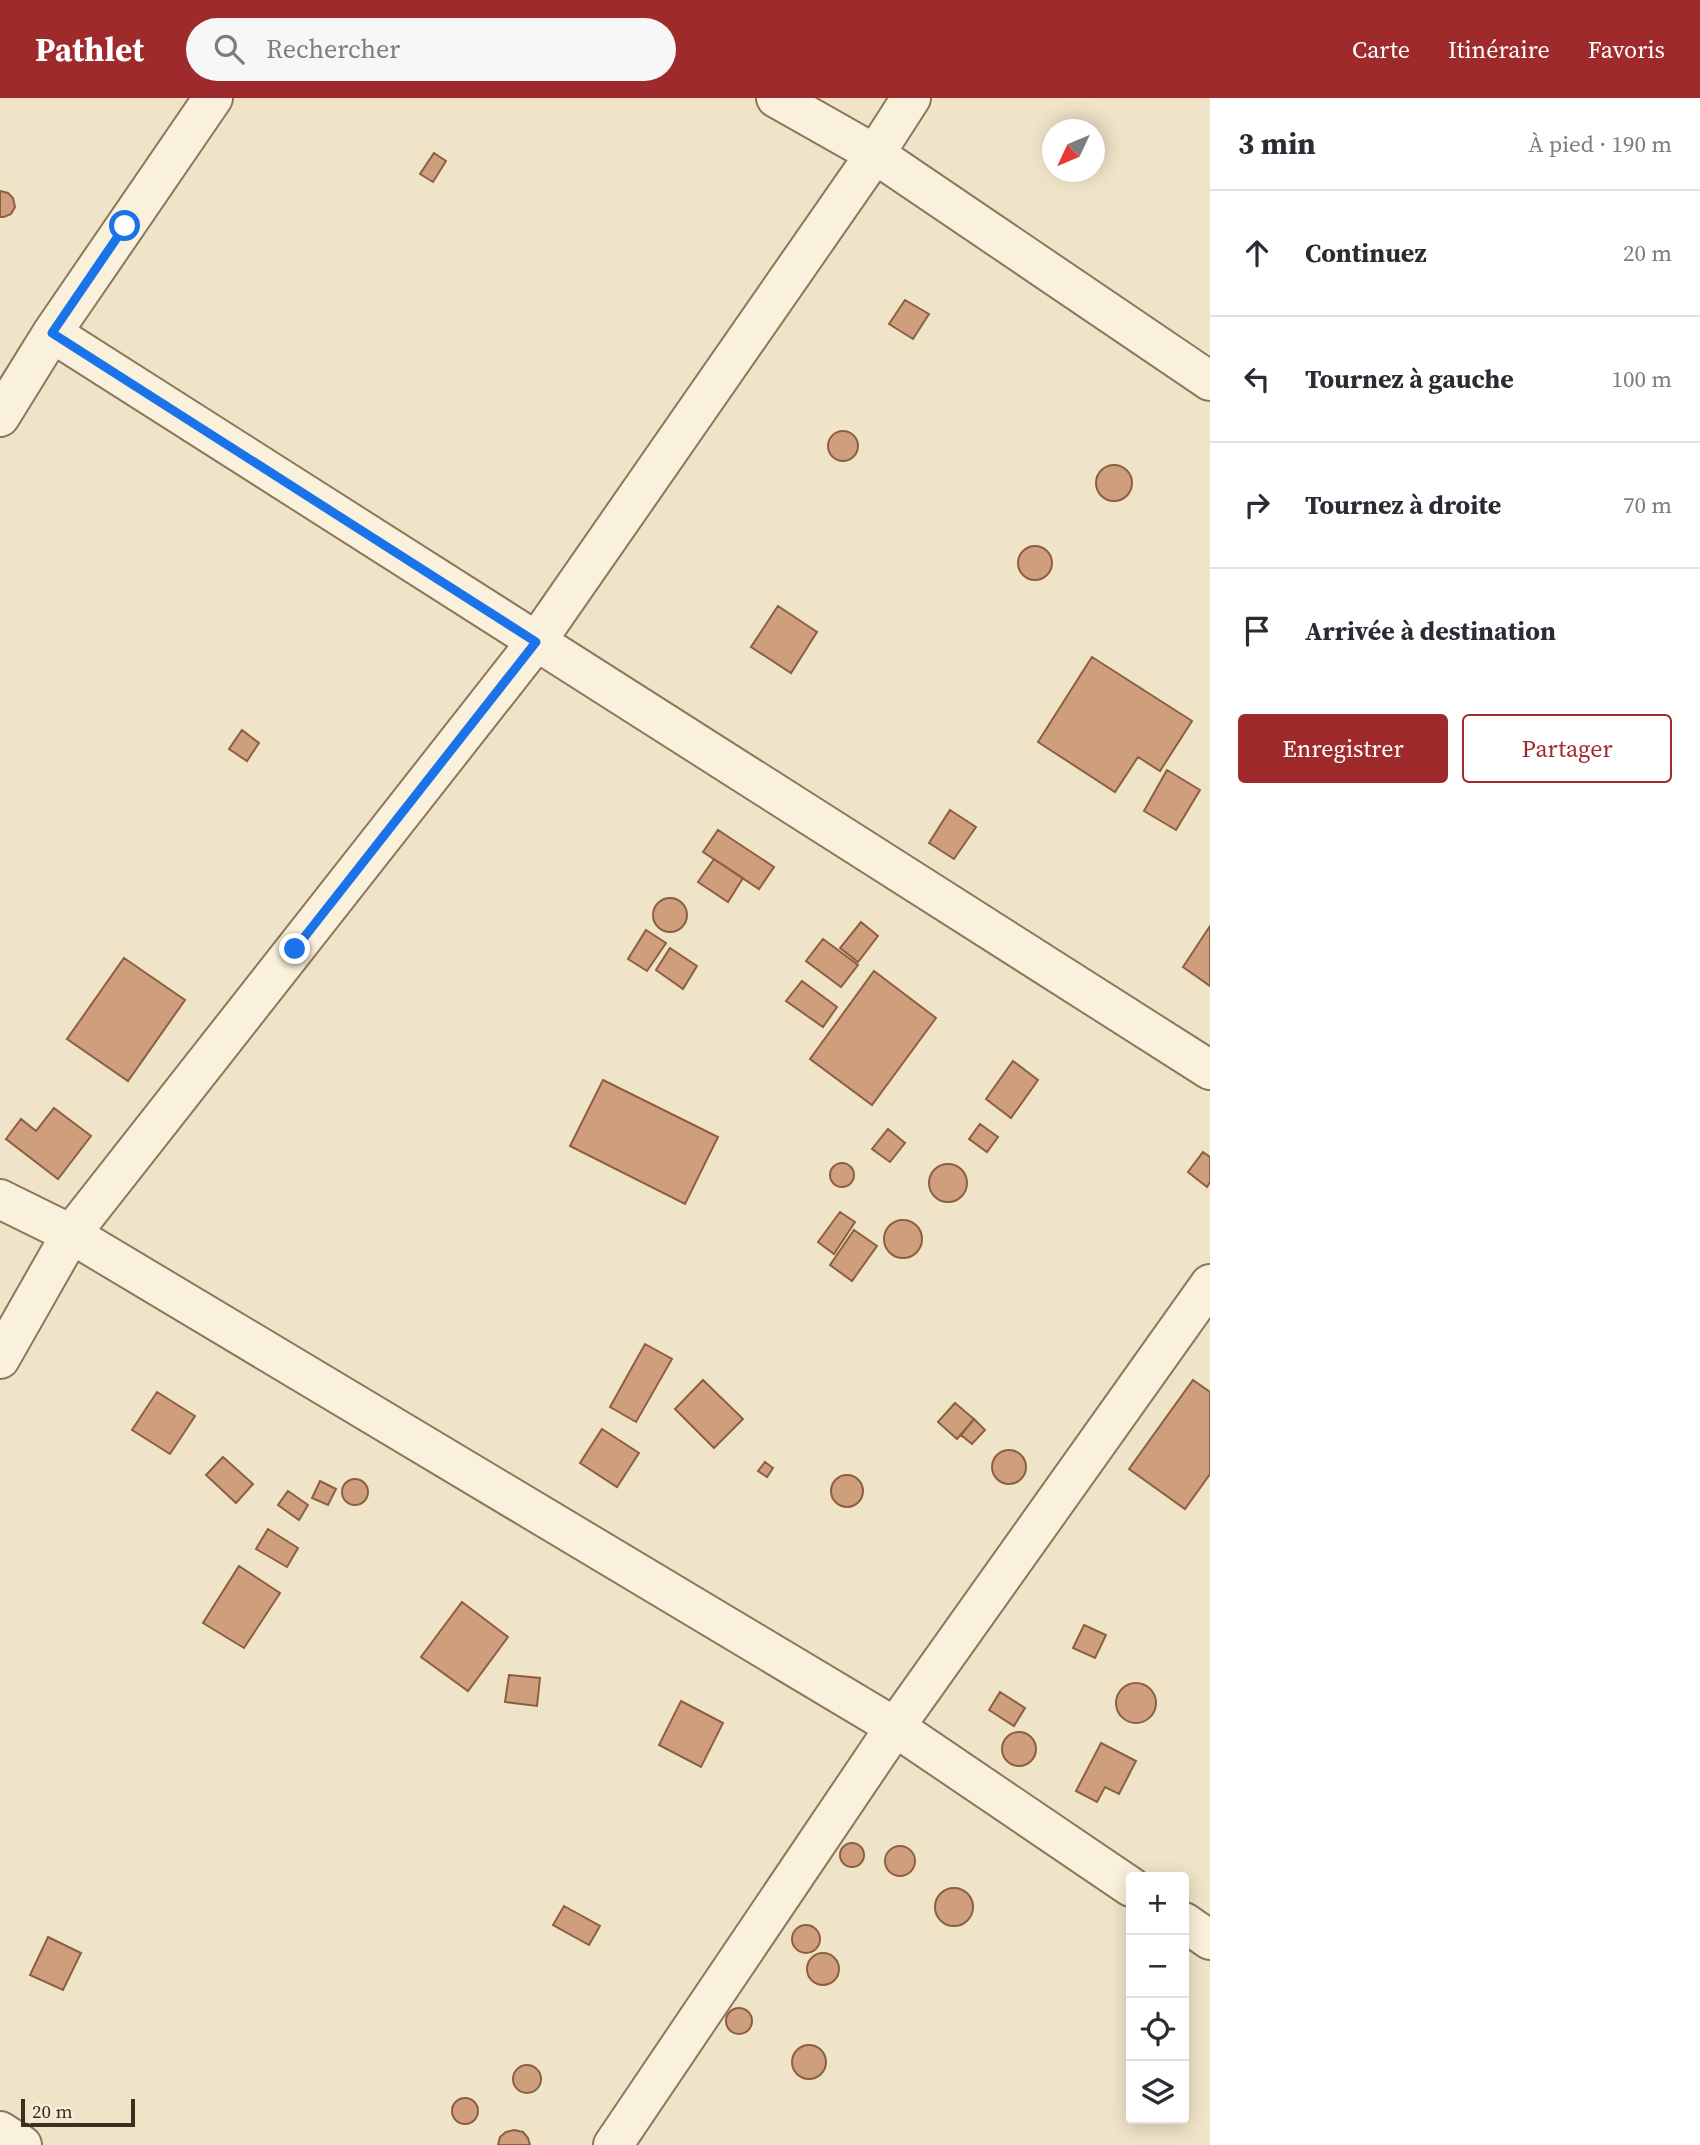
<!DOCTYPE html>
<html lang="fr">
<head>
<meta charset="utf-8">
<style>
	:root { --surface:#fff; --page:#f7f7f7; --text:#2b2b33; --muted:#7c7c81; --line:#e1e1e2; --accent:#9e2a2b }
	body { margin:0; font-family:"Source Serif 4",serif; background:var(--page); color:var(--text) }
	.controls { position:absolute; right:21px; bottom:21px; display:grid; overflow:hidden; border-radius:7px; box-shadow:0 4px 18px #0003 }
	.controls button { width:63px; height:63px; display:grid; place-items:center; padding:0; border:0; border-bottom:2px solid var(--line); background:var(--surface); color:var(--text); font:35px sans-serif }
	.compass { position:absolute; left:1042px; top:21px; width:63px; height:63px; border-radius:50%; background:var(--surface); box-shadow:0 4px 18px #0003; rotate:226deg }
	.scale { position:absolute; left:21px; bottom:18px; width:114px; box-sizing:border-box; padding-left:7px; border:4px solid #3d2e20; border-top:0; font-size:19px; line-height:24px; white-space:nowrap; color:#3d2e20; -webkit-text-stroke:5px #f7eed8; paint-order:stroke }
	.stop { position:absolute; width:21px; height:21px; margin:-16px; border:5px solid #1a73e8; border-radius:50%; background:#fff }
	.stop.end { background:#1a73e8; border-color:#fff; box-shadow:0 2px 7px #0008 }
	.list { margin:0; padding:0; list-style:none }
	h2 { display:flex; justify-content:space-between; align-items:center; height:91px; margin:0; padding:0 28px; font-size:30px }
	h2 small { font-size:23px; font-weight:400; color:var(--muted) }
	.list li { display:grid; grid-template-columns:46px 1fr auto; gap:21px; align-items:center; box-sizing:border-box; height:126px; padding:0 28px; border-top:2px solid var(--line) }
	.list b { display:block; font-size:26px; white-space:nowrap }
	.list em { font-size:23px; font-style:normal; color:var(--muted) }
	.actions { display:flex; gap:14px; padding:21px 28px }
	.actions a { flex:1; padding:16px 0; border:2px solid var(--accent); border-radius:7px; text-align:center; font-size:24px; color:var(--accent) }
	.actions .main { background:var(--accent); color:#fff }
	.icon { flex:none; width:38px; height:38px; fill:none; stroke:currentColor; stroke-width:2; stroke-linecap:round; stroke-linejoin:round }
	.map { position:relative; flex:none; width:1210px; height:2047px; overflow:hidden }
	header { display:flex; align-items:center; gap:42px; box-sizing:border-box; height:98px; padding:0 35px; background:var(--accent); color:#fff }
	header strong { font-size:33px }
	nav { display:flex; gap:38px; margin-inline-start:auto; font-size:24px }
	.search { width:490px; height:63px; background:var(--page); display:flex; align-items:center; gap:18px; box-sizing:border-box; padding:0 24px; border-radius:38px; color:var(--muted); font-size:26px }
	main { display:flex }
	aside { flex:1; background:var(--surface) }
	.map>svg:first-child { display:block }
	.building { fill:#cf9f7d; stroke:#8d5f41; stroke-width:2 }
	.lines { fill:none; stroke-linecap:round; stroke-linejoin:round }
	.minor-casing { stroke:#8d765c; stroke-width:42 }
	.minor { stroke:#faf1dc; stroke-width:38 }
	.route { stroke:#1a73e8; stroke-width:9 }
</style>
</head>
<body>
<header>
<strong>Pathlet</strong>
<div class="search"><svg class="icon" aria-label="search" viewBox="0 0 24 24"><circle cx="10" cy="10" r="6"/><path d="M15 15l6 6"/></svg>Rechercher</div>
<nav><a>Carte</a><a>Itinéraire</a><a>Favoris</a></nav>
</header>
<main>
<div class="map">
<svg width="1210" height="2047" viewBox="0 0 1210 2047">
	<rect width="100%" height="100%" fill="#f0e4c8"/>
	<path class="building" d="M 434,55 L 446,63 L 433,84 L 420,76 Z
		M 0,93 L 8,95 L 13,100 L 15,109 L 11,116 L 4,119 L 0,119 Z
		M 905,202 L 929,216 L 913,241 L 889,226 Z
		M828 348a15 15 0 1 1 30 0a15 15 0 1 1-30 0Z
		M1096 385a18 18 0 1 1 36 0a18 18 0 1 1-36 0Z
		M1018 465a17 17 0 1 1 34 0a17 17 0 1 1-34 0Z
		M 778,508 L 817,534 L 791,575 L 751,549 Z
		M 1092,559 L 1192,623 L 1160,673 L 1138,659 L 1115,694 L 1038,644 Z
		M 242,632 L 259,645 L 247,663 L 229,651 Z
		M 1167,672 L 1200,692 L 1176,732 L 1144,713 Z
		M 950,712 L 976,729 L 954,761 L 929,745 Z
		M 718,732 L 774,769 L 759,791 L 703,754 Z
		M 714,761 L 743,780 L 728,804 L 698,784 Z
		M653 817a17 17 0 1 1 34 0a17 17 0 1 1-34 0Z
		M 861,824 L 878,838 L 858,864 L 840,850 Z
		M 1210,828 L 1210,888 L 1183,869 Z
		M 646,832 L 666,845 L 647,873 L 628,861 Z
		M 823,841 L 858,867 L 841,889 L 806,863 Z
		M 670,850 L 697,868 L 683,891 L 656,872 Z
		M 124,860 L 185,902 L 128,983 L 67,941 Z
		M 874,873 L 936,920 L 872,1007 L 810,961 Z
		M 802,883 L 837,909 L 823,929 L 786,903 Z
		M 1013,963 L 1038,982 L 1011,1020 L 986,1001 Z
		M 603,982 L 718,1039 L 685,1106 L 570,1048 Z
		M 54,1010 L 91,1038 L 58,1081 L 6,1041 L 21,1021 L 36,1033 Z
		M 980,1026 L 998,1039 L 987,1054 L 969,1041 Z
		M 888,1031 L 905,1045 L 890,1064 L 872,1051 Z
		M 1203,1054 L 1210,1059 L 1210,1084 L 1207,1089 L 1188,1074 Z
		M830 1077a12 12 0 1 1 24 0a12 12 0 1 1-24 0Z
		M929 1085a19 19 0 1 1 38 0a19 19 0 1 1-38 0Z
		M 840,1114 L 855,1124 L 834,1156 L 818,1144 Z
		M884 1141a19 19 0 1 1 38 0a19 19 0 1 1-38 0Z
		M 854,1132 L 877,1148 L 852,1183 L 830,1167 Z
		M 645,1246 L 672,1261 L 636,1324 L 610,1309 Z
		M 703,1282 L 743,1321 L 714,1350 L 675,1311 Z
		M 1193,1282 L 1210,1294 L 1210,1376 L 1185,1411 L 1129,1371 Z
		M 157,1294 L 195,1318 L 170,1356 L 132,1332 Z
		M 955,1305 L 974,1321 L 957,1341 L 938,1324 Z
		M 974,1321 L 985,1332 L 972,1346 L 961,1337 Z
		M 602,1331 L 639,1355 L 617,1389 L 580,1365 Z
		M992 1369a17 17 0 1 1 34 0a17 17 0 1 1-34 0Z
		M 223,1359 L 253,1386 L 236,1405 L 206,1377 Z
		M 765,1364 L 773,1370 L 767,1379 L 758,1373 Z
		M831 1393a16 16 0 1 1 32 0a16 16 0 1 1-32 0Z
		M342 1394a13 13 0 1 1 26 0a13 13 0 1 1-26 0Z
		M 320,1383 L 336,1391 L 328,1407 L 312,1400 Z
		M 288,1393 L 308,1407 L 299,1422 L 278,1407 Z
		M 268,1431 L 298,1450 L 287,1469 L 256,1451 Z
		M 239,1468 L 280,1495 L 244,1550 L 203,1525 Z
		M 462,1504 L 508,1539 L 468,1593 L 421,1559 Z
		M 1084,1527 L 1106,1537 L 1095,1560 L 1073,1550 Z
		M 509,1577 L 540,1580 L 537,1608 L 505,1604 Z
		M1116 1605a20 20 0 1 1 40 0a20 20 0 1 1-40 0Z
		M 1000,1594 L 1025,1610 L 1014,1628 L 989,1612 Z
		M 681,1603 L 723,1625 L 701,1669 L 659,1647 Z
		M1002 1651a17 17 0 1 1 34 0a17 17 0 1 1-34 0Z
		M 1101,1645 L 1136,1663 L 1119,1696 L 1105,1689 L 1097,1704 L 1076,1693 Z
		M840 1757a12 12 0 1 1 24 0a12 12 0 1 1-24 0Z
		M885 1763a15 15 0 1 1 30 0a15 15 0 1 1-30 0Z
		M935 1809a19 19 0 1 1 38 0a19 19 0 1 1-38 0Z
		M 564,1808 L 600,1828 L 589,1847 L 553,1827 Z
		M792 1841a14 14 0 1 1 28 0a14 14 0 1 1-28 0Z
		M 48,1839 L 81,1855 L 63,1892 L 30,1877 Z
		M807 1871a16 16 0 1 1 32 0a16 16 0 1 1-32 0Z
		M726 1923a13 13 0 1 1 26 0a13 13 0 1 1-26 0Z
		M792 1964a17 17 0 1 1 34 0a17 17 0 1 1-34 0Z
		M513 1981a14 14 0 1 1 28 0a14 14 0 1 1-28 0Z
		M452 2013a13 13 0 1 1 26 0a13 13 0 1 1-26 0Z
		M 514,2032 L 523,2034 L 528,2040 L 530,2047 L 498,2047 L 500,2039 L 506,2034 Z"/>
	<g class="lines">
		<g class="minor-casing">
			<path id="minor" d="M 776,0 L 875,56 L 1210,283
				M 52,235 L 1210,972
				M 0,319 L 52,235 L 213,0
				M 0,1101 L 71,1136 L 895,1629 L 1131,1789
				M 0,1261 L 71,1136 L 536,544 L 875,56 L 911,0
				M 1184,1824 L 1210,1842
				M 0,2033 L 22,2047
				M 613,2047 L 895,1629 L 1210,1186"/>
		</g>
		<use href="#minor" class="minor"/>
	</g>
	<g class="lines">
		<path class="route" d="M 125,128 L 52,235 L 536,544 L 295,851"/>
	</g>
</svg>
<div class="controls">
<button>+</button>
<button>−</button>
<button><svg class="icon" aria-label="locate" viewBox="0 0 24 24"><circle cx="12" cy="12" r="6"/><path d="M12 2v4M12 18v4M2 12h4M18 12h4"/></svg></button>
<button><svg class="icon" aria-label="layers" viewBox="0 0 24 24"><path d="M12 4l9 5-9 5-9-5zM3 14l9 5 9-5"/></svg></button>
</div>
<svg class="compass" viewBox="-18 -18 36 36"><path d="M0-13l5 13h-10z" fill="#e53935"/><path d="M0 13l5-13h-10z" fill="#7c7c81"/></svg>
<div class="scale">20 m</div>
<div class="stop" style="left:125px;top:128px"></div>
<div class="stop end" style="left:295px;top:851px"></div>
</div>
<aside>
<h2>3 min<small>À pied · 190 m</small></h2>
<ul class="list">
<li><svg class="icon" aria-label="ahead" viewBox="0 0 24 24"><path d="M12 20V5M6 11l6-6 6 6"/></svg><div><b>Continuez</b></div><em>20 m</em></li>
<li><svg class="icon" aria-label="left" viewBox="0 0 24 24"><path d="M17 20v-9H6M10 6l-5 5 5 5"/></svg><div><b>Tournez à gauche</b></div><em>100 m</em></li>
<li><svg class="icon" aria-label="right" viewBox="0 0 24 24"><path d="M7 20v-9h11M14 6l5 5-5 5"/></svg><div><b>Tournez à droite</b></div><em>70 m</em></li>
<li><svg class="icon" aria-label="arrive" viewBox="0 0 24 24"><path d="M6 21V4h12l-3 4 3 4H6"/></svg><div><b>Arrivée à destination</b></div></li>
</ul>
<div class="actions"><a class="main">Enregistrer</a><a>Partager</a></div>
</aside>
</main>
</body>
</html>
